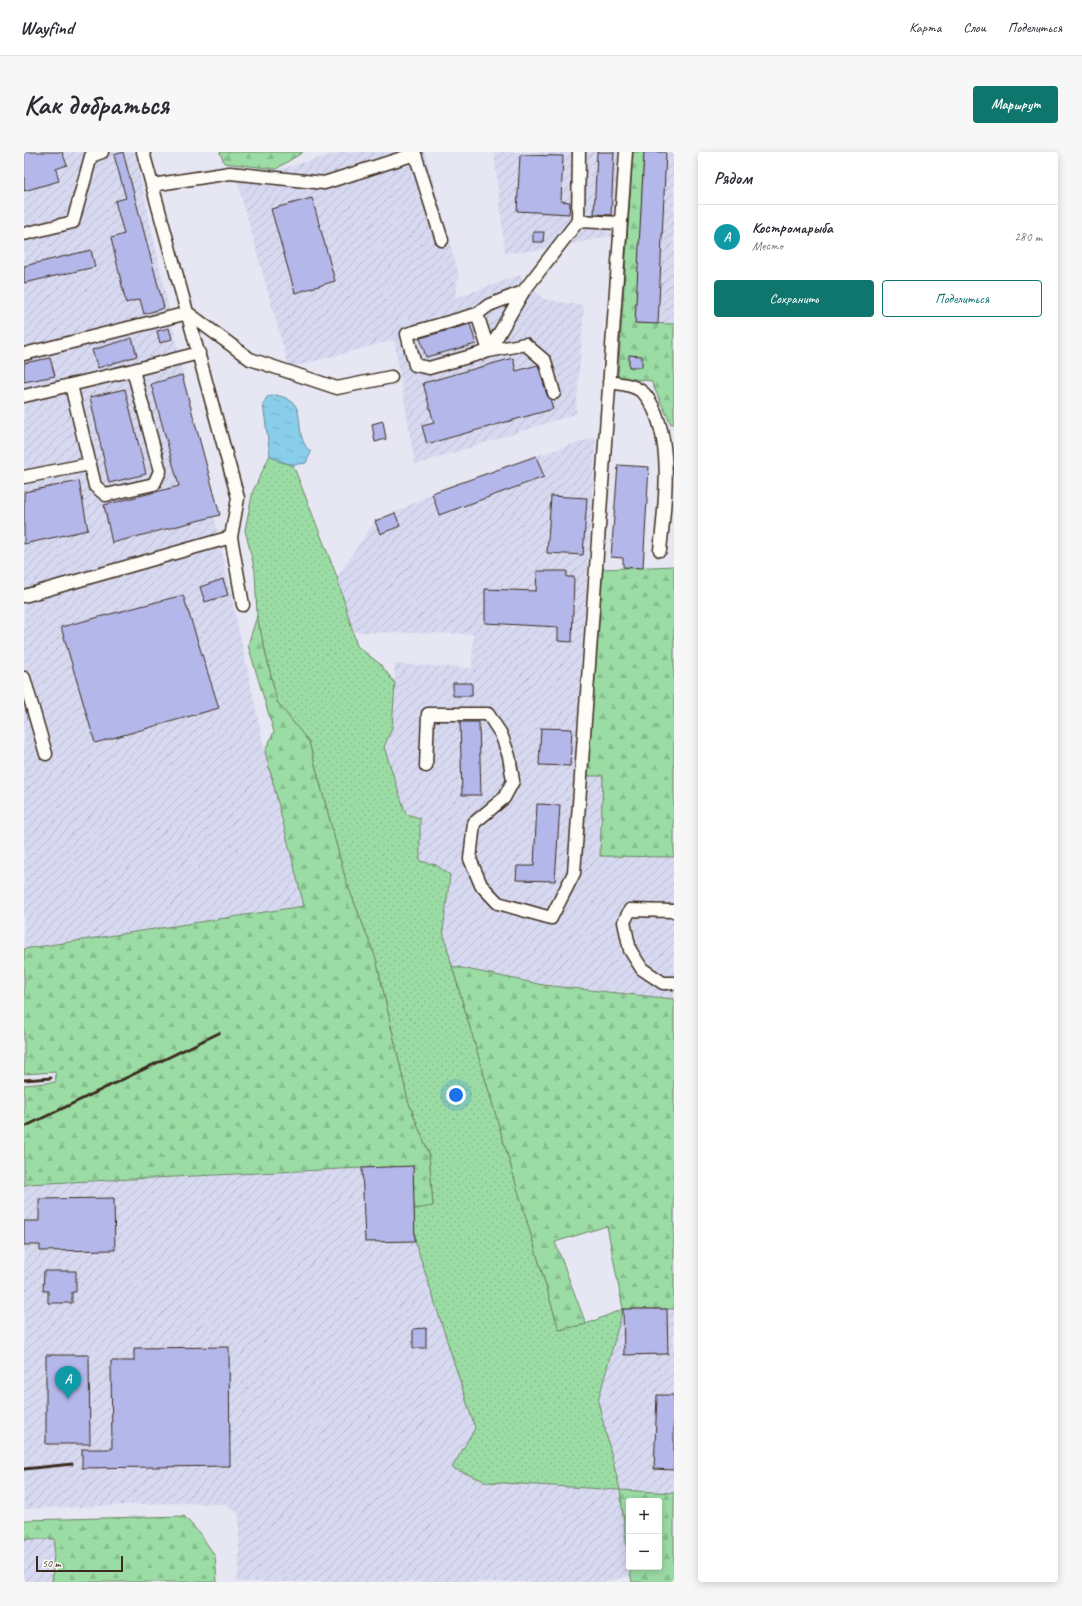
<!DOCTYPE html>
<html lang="ru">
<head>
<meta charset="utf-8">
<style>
	:root { --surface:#fff; --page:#f7f7f7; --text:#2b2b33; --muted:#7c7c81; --line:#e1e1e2; --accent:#0f766e }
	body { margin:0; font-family:Caveat,sans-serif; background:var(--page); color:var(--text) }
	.controls { position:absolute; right:12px; bottom:12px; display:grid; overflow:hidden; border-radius:4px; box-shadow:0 2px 10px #0003 }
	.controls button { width:36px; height:36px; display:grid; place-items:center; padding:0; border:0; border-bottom:1px solid var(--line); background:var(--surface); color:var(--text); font:20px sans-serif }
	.scale { position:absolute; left:12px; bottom:10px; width:87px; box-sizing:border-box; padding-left:4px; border:2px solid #3b2a1e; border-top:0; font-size:11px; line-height:14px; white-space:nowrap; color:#3b2a1e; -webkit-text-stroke:3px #fdfcf7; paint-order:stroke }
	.you { position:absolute; left:432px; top:943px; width:14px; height:14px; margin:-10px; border:3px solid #fff; border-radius:50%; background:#1a73e8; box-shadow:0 0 0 6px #1a73e833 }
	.badge { display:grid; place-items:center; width:26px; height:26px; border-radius:50%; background:var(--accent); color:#fff; font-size:13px; font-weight:700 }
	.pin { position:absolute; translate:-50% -33px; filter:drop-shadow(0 1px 2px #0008) }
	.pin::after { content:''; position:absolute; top:21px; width:14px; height:12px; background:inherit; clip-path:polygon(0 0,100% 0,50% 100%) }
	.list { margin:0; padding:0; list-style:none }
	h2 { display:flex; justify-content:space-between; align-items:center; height:52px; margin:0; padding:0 16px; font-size:17px }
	h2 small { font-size:13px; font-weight:400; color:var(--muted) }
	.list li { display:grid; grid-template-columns:26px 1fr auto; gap:12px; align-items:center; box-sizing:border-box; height:64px; padding:0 16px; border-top:1px solid var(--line) }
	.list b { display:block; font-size:15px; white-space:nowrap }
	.list p { margin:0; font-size:13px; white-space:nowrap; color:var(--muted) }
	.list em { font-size:13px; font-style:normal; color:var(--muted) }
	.actions { display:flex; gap:8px; padding:12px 16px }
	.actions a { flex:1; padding:9px 0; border:1px solid var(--accent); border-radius:4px; text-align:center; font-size:14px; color:var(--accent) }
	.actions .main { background:var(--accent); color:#fff }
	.map { position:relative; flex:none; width:650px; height:1430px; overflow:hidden; border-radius:4px }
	header { display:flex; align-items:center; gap:24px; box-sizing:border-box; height:56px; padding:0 20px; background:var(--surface); border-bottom:1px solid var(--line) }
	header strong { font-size:19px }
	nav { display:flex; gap:22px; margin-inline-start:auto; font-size:14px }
	.intro { display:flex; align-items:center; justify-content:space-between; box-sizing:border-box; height:96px; padding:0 24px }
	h1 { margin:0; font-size:28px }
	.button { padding:10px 18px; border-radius:4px; background:var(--accent); color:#fff; font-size:14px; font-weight:700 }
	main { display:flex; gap:24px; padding:0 24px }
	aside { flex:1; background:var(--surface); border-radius:4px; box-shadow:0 2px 10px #0003 }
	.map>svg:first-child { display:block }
	.industrial { fill:url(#industrial-furrows) }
	.grass { fill:url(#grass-dots); stroke:#6b8362 }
	.forest { fill:url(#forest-firs); stroke:#6b8362 }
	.water { fill:url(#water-ripples); stroke:#698c98 }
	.building { fill:#b3b7e9; stroke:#3b2a1e }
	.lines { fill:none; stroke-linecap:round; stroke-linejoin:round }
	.minor-casing { stroke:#3b2a1e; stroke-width:15 }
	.minor { stroke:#fdfcf7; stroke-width:12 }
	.rail { stroke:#3b2a1e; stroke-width:3 }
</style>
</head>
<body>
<header>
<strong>Wayfind</strong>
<nav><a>Карта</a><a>Слои</a><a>Поделиться</a></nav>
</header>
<div class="intro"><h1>Как добраться</h1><a class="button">Маршрут</a></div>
<main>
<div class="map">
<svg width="650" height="1430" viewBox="0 0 650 1430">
	<defs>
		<pattern id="industrial-furrows" width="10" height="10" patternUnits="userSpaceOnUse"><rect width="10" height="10" fill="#d7d9f0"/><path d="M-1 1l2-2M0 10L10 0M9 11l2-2" fill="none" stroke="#b9bacd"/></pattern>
		<pattern id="grass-dots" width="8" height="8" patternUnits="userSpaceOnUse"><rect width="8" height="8" fill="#9bdca5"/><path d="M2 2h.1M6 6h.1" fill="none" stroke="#86bd8e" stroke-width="1.8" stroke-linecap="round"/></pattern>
		<pattern id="forest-firs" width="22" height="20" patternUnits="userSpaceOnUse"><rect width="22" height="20" fill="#9bdca5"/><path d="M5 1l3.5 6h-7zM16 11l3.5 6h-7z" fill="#86bd8e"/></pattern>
		<pattern id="water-ripples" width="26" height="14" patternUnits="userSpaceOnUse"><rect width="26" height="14" fill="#88cdea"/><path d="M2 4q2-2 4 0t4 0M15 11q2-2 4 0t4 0" fill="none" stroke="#76b0c8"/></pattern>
	</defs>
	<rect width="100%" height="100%" fill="#e7e7f3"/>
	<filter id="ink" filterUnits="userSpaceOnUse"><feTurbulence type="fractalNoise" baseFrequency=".025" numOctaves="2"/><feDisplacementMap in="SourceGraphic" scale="8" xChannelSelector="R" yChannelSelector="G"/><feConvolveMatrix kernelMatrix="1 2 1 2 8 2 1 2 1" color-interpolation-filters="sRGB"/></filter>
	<g filter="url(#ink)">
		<path class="industrial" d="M 0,0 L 111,0 L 241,599 L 280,754 L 0,797 Z
			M 317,0 L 401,0 L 435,123 L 431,146 L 496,123 L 520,147 L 560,154 L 552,262 L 391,313 L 370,188 L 265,216 L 213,29 Z
			M 470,0 L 594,0 L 588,84 L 510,99 L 481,101 Z
			M 620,0 L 650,0 L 650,173 L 611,171 Z
			M 572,285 L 550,623 L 579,624 L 576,704 L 650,705 L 650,847 L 515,832 L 428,814 L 419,779 L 426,724 L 412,713 L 396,709 L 396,666 L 382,662 L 360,595 L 368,576 L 371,531 L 370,512 L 448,516 L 449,482 L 329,480 L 313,425 L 351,369 L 371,361 L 408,341 L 512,304 Z
			M 389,1014 L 391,1089 L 451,1276 L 428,1316 L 596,1338 L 574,1249 L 599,1157 L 650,1157 L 650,1341 L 596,1338 L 606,1424 L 580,1430 L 212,1430 L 215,1415 L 215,1362 L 202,1352 L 154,1351 L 0,1357 L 0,1034 L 4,1032 Z
			M 31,1386 L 28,1430 L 0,1430 L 0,1387 Z"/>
		<path class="grass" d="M 246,303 L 257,310 L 269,313 L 313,425 L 333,494 L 356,512 L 371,531 L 368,576 L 360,595 L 382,662 L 396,666 L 396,709 L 412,713 L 426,723 L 419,779 L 428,814 L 535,1178 L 562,1172 L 599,1157 L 574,1249 L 596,1338 L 463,1330 L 428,1316 L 451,1276 L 391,1089 L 390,1057 L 409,1053 L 405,1002 L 384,949 L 352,807 L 322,729 L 285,590 L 253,550 L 233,464 L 231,419 L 221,378 L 229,339 Z"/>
		<path class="forest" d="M 196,0 L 279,0 L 252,17 L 200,11 Z
			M 609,0 L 620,0 L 612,171 L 650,172 L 650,272 L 647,272 L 627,229 L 594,225 Z
			M 650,414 L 650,705 L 576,704 L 579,624 L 563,624 L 579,417 Z
			M 233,464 L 253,550 L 285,590 L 322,729 L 352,807 L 384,949 L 405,1002 L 409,1054 L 390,1057 L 338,1016 L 4,1032 L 0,1034 L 0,933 L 32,930 L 31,920 L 0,922 L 0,797 L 280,754 L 241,599 L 250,580 L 224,493 Z
			M 428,814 L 519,833 L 650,847 L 650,1157 L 599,1157 L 583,1074 L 531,1090 L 562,1172 L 535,1178 Z
			M 596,1338 L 650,1341 L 650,1430 L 608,1430 L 605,1415 L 635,1415 L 635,1349 L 605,1349 L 605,1415 Z
			M 160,1364 L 177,1383 L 191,1404 L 193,1430 L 28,1430 L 31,1387 L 0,1387 L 0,1368 Z"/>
		<path class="water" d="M 252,243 C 257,244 263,246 267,249 C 282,260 269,285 287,300 L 282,311 C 266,314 260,312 246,303 L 239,252 L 243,245 Z"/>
		<path class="building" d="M 0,0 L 38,0 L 43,13 L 32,17 L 35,29 L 0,39 Z
			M 99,0 L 140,156 L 120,162 L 116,147 L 102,151 L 87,86 L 100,82 L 91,49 L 102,46 L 90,3 Z
			M 573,0 L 590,0 L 587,63 L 570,62 Z
			M 620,0 L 642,0 L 634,172 L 611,171 Z
			M 496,3 L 539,4 L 537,49 L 546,50 L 545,62 L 493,59 Z
			M 288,46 L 311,129 L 271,141 L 247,57 Z
			M 509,80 L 520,80 L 519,90 L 509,90 Z
			M 67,98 L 71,115 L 0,131 L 0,114 Z
			M 446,172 L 452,192 L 402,205 L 396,186 Z
			M 145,176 L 148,187 L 136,191 L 133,179 Z
			M 108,186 L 113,204 L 74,216 L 68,198 Z
			M 605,203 L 618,204 L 618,215 L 605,215 Z
			M 26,206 L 31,224 L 0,230 L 0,211 Z
			M 489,206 L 492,219 L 514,213 L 523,243 L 526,247 L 529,257 L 403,292 L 398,274 L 410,271 L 399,231 Z
			M 158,223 L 196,363 L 88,391 L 80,353 L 155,334 L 127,232 Z
			M 101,237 L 122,322 L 85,331 L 66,245 Z
			M 359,269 L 362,287 L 351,290 L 348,272 Z
			M 512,304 L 520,325 L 415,363 L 408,341 Z
			M 594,313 L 625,315 L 619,416 L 599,415 L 599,406 L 587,405 Z
			M 55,329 L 64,378 L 0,392 L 0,340 Z
			M 527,344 L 563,346 L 559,403 L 523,401 Z
			M 371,361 L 376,374 L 356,382 L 351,369 Z
			M 513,419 L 543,419 L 543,425 L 550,425 L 548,490 L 534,489 L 534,475 L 461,471 L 461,437 L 512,439 Z
			M 199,427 L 204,443 L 181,450 L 176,435 Z
			M 159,443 L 195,556 L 71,591 L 37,475 Z
			M 429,531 L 448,531 L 448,544 L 429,544 Z
			M 436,570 L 455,570 L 457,643 L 438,643 Z
			M 517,576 L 548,577 L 546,614 L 515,613 Z
			M 513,652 L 536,653 L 531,729 L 492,728 L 493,714 L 510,714 Z
			M 389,1014 L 391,1089 L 341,1090 L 338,1016 Z
			M 90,1046 L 91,1098 L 16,1099 L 16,1093 L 0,1093 L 0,1069 L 15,1069 L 15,1047 Z
			M 20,1119 L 52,1119 L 52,1140 L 48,1140 L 48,1151 L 24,1151 L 24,1139 L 19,1139 Z
			M 599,1157 L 643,1157 L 644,1202 L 600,1203 Z
			M 402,1176 L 402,1196 L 389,1196 L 389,1177 Z
			M 205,1195 L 206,1314 L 58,1316 L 58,1297 L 88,1297 L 87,1209 L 110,1209 L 110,1196 Z
			M 22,1203 L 65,1203 L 66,1292 L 22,1292 Z
			M 633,1243 L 650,1243 L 650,1318 L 630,1317 Z"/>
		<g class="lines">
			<g class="minor-casing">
				<path id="minor" d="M 119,0 L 214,346 L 207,385 L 219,453
					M 555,0 L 554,69 L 596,71
					M 128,33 L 206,21 L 300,31 L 391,2 L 418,88
					M 0,82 L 49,70 L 67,4 L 78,0
					M 499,140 L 465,199 L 405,216 L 391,213 L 383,182 L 453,162 L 465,153 L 499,140 L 554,69
					M 453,162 L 465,199 L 501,192 L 521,209 L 530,241
					M 0,202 L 164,161 L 226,207 L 313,236 L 367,225
					M 585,230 C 596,232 608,232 617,239 C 620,241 623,245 625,248 C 650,288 641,353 636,398
					M 47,233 L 71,334 L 82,343 L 130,332 L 136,319 L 109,218 L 175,201
					M 0,244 L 109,218
					M 0,325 L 66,312
					M 0,444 L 207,385
					M 0,526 L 22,602
					M 402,614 L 404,562 L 464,562 L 477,582 L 485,604 L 489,629 L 480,646 L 450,671 L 446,707 L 457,733 L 474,751 L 527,766 L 550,721 L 602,0
					M 650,759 L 606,758 L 600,770 L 606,798 L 618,817 L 639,831 L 650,831"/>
			</g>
			<use href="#minor" class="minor"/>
			<path class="rail" d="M 0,928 L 27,926
				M 0,975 L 195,881
				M 0,1317 L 48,1312"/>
		</g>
	</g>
</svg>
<div class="controls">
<button>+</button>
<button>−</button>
</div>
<div class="scale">50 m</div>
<div class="you"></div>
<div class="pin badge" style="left:44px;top:1247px;background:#0f9aa8">A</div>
</div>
<aside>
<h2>Рядом<small></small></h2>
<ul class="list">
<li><span class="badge" style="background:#0f9aa8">A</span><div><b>Костромарыба</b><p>Место</p></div><em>280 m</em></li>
</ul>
<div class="actions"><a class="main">Сохранить</a><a>Поделиться</a></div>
</aside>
</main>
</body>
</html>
